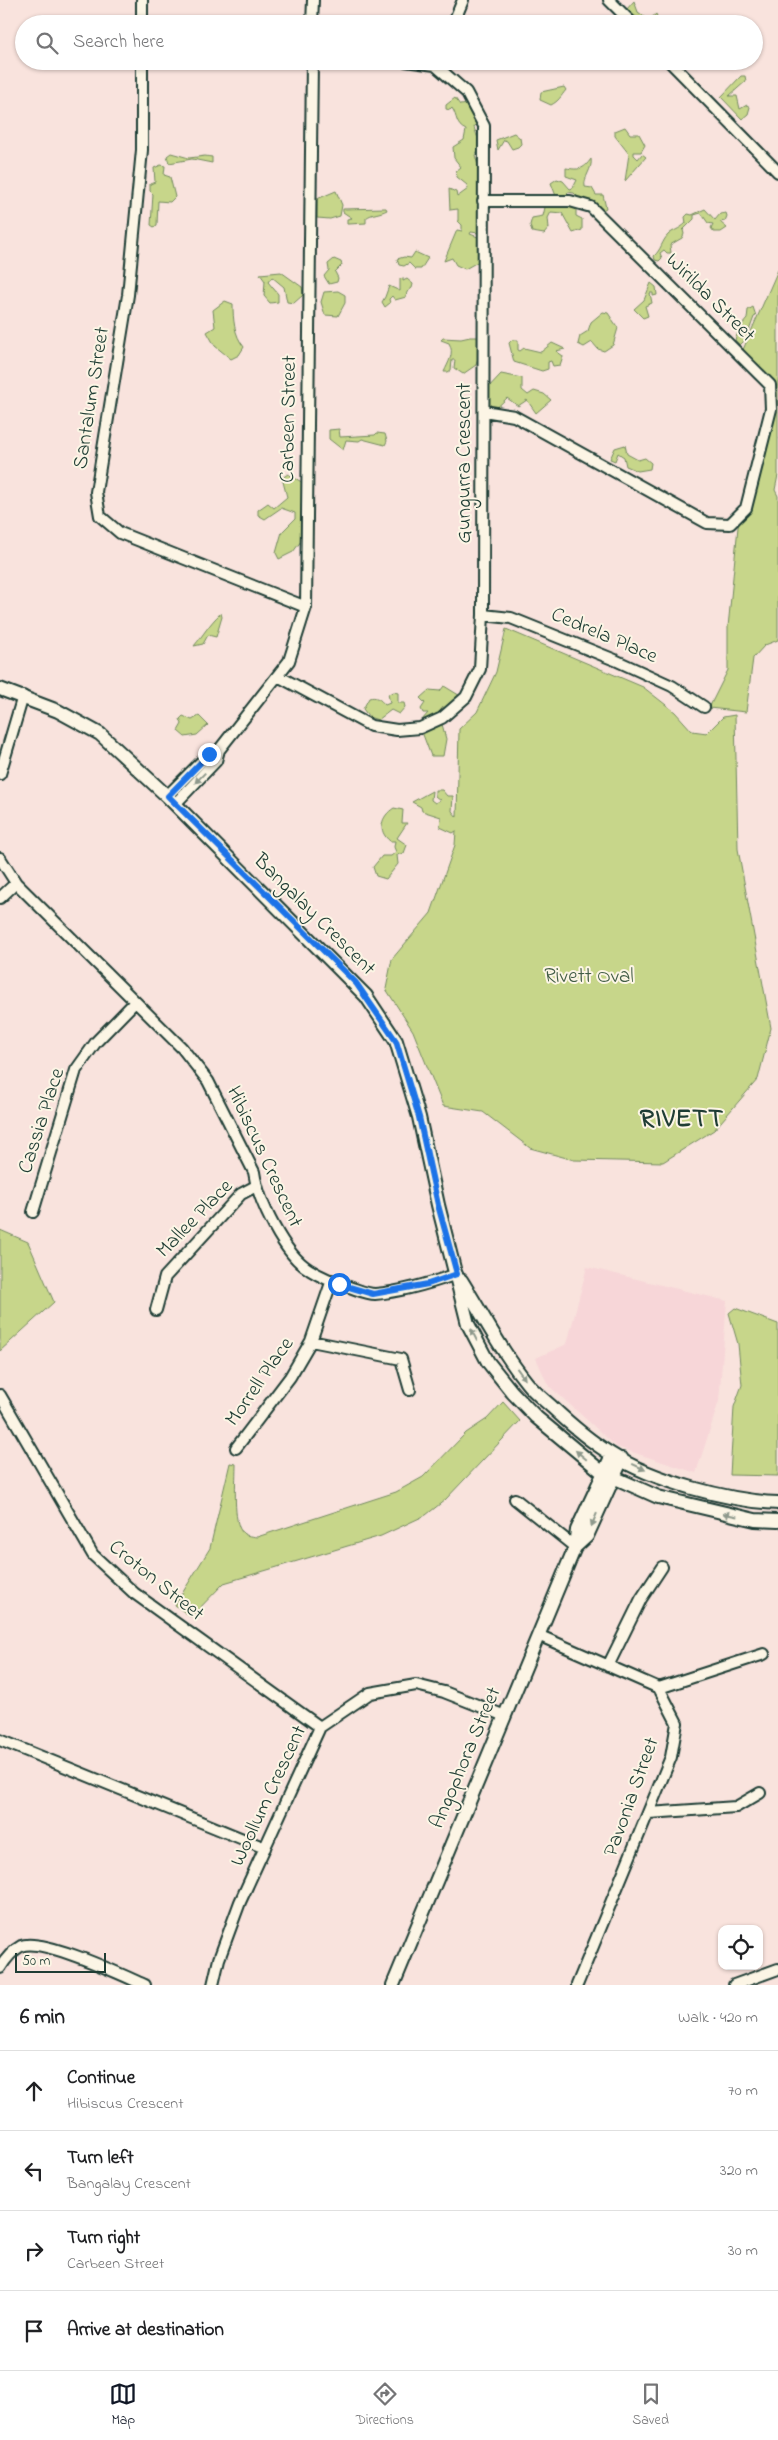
<!DOCTYPE html>
<html lang="en">
<head>
<meta charset="utf-8">
<style>
	:root { --surface:#fff; --page:#f2f2f2; --text:#202124; --muted:#757577; --line:#e0e0e0; --accent:#111827 }
	body { margin:0; font-family:"Indie Flower",sans-serif; background:var(--page); color:var(--text) }
	.controls { position:absolute; right:15px; bottom:15px; display:grid; overflow:hidden; border-radius:10px; box-shadow:0 1px 4px #0004 }
	.controls button { width:45px; height:45px; display:grid; place-items:center; padding:0; border:0; border-bottom:1px solid var(--line); background:var(--surface); color:var(--text); font:25px sans-serif }
	.scale { position:absolute; left:15px; bottom:12px; width:91px; box-sizing:border-box; padding-left:5px; border:2px solid #1f3d34; border-top:0; font-size:14px; line-height:18px; white-space:nowrap; color:#1f3d34; -webkit-text-stroke:4px #fcf5e5; paint-order:stroke }
	.stop { position:absolute; width:15px; height:15px; margin:-11px; border:4px solid #1a73e8; border-radius:50%; background:#fff }
	.stop.end { background:#1a73e8; border-color:#fff; box-shadow:0 1px 5px #0008 }
	.list { margin:0; padding:0; list-style:none }
	h2 { display:flex; justify-content:space-between; align-items:center; height:65px; margin:0; padding:0 20px; font-size:21px }
	h2 small { font-size:16px; font-weight:400; color:var(--muted) }
	.list li { display:grid; grid-template-columns:32px 1fr auto; gap:15px; align-items:center; box-sizing:border-box; height:80px; padding:0 20px; border-top:1px solid var(--line) }
	.list b { display:block; font-size:19px; white-space:nowrap }
	.list p { margin:0; font-size:16px; white-space:nowrap; color:var(--muted) }
	.list em { font-size:16px; font-style:normal; color:var(--muted) }
	.icon { flex:none; width:28px; height:28px; fill:none; stroke:currentColor; stroke-width:2; stroke-linecap:round; stroke-linejoin:round }
	.map { position:relative; flex:none; width:778px; height:1985px; overflow:hidden }
	.search { position:absolute; background:var(--surface); box-shadow:0 1px 4px #0004; left:15px; right:15px; top:15px; height:55px; display:flex; align-items:center; gap:12px; box-sizing:border-box; padding:0 18px; border-radius:28px; color:var(--muted); font-size:19px }
	.sheet { height:385px; background:var(--surface) }
	nav { display:flex; justify-content:space-around; align-items:center; box-sizing:border-box; height:70px; border-top:1px solid var(--line); background:var(--surface); font-size:14px; color:var(--muted) }
	nav a { display:grid; justify-items:center; gap:2px }
	nav .on { color:var(--accent) }
	.map>svg:first-child { display:block }
	.built { fill:#f7d6d8 }
	.green { fill:#c7d68a; stroke:#738a5f }
	.lines { fill:none; stroke-linecap:round; stroke-linejoin:round }
	.minor-casing { stroke:#1f3d34; stroke-width:14 }
	.tertiary-casing { stroke:#1f3d34; stroke-width:16 }
	.minor { stroke:#fcf5e5; stroke-width:10 }
	.tertiary { stroke:#fcf5e5; stroke-width:12 }
	.oneway { fill:#8e998c }
	.route { stroke:#1a73e8; stroke-width:6 }
	.labels { text-anchor:middle; dominant-baseline:central; stroke-width:4; stroke-linejoin:round; paint-order:stroke }
	.street-label { font-size:21px; fill:#1f3d34; stroke:#fcf5e5 }
	.park-label { font-size:21px; fill:#415c45; stroke:#fcf5e5 }
	.district-label { font-size:26px; font-weight:bold; letter-spacing:1px; fill:#1f3d34; stroke:#fcf5e5 }
</style>
</head>
<body>
<div class="map">
<svg width="778" height="1985" viewBox="0 0 778 1985">
	<rect width="100%" height="100%" fill="#f9e3dd"/>
	<filter id="ink" filterUnits="userSpaceOnUse"><feTurbulence type="fractalNoise" baseFrequency=".02" numOctaves="2"/><feDisplacementMap in="SourceGraphic" scale="10" xChannelSelector="R" yChannelSelector="G"/><feConvolveMatrix kernelMatrix="1 2 1 2 8 2 1 2 1" color-interpolation-filters="sRGB"/></filter>
	<g filter="url(#ink)">
		<path class="built" d="M 587,1267 L 727,1301 L 719,1401 L 696,1473 L 617,1447 L 548,1385 L 536,1358 L 567,1344 Z"/>
		<path class="green" d="M 634,1 L 638,12 L 649,20 L 656,14 L 657,16 L 654,21 L 658,24 L 628,24 L 626,10 Z
			M 741,76 L 745,76 L 746,81 L 729,96 L 737,96 L 740,109 L 747,105 L 750,107 L 748,114 L 742,119 L 721,97 Z
			M 564,87 L 566,90 C 561,96 559,101 551,105 L 540,100 L 541,92 Z
			M 455,98 L 460,105 L 471,104 L 479,121 L 474,127 C 477,138 483,145 475,155 L 483,184 L 479,187 L 486,222 L 478,233 L 471,232 L 470,234 L 478,237 L 486,252 L 481,260 L 465,269 L 456,265 L 452,258 L 444,261 L 457,230 L 462,231 L 462,225 L 458,221 L 458,209 L 450,210 L 449,189 L 456,192 L 457,197 L 468,189 L 467,185 L 457,177 L 456,171 L 461,167 L 454,158 L 453,147 L 464,140 L 466,130 C 455,125 458,117 452,108 L 450,110 L 446,109 L 446,105 Z
			M 625,127 L 630,134 L 639,134 L 645,145 L 641,152 L 634,152 L 634,155 L 638,159 L 642,154 L 646,157 L 625,181 L 629,154 L 615,136 L 615,131 Z
			M 514,133 L 520,138 L 521,144 L 518,147 L 512,149 L 507,141 L 504,140 L 498,150 L 496,140 Z
			M 171,153 L 189,158 L 205,156 L 212,157 L 212,163 L 192,159 L 169,163 L 167,156 Z
			M 591,159 C 593,169 583,177 585,187 L 592,188 L 596,195 L 603,195 L 606,208 L 599,212 L 585,199 L 581,200 L 574,193 L 568,192 L 566,197 L 576,209 L 576,216 L 582,219 L 582,230 L 573,233 L 562,213 L 551,212 L 548,218 L 549,228 L 544,234 L 532,232 L 530,225 L 532,218 L 543,216 L 547,199 L 556,196 L 551,183 L 557,179 L 563,181 L 570,189 L 573,188 L 577,180 L 566,176 L 566,168 C 579,170 583,170 591,159 Z
			M 161,165 L 165,166 L 164,175 L 170,177 L 175,197 L 170,202 L 158,201 L 157,225 L 154,227 L 151,225 L 153,194 L 150,191 L 150,184 L 155,182 L 154,168 Z
			M 336,191 L 342,205 L 340,216 L 330,219 L 317,218 L 317,199 Z
			M 386,208 L 387,210 C 380,214 372,213 366,218 L 366,223 L 349,224 L 347,224 L 347,219 L 352,218 L 343,212 L 343,209 Z
			M 705,209 L 715,220 L 720,214 L 726,213 L 727,216 L 725,221 L 720,222 L 727,228 L 721,232 L 714,232 L 711,228 L 713,224 L 708,223 L 701,213 L 694,215 L 694,219 L 683,230 L 684,234 L 682,238 L 670,245 L 671,253 L 667,253 L 664,250 L 660,253 L 662,258 L 659,261 L 655,260 L 654,256 C 661,250 662,241 668,235 C 673,230 679,230 686,223 L 685,217 L 688,214 L 692,215 Z
			M 415,252 L 428,258 L 421,269 L 415,269 L 409,263 L 404,266 L 399,265 L 397,259 L 404,257 L 411,258 Z
			M 334,259 L 341,262 L 342,265 L 335,272 L 338,278 L 337,282 L 329,284 L 324,276 L 329,270 L 328,264 Z
			M 778,270 L 778,475 L 775,490 L 778,496 L 778,640 L 765,645 L 753,658 L 746,712 L 709,708 L 728,670 L 728,627 L 738,527 L 774,410 L 774,383 L 742,352 Z
			M 281,272 L 302,287 L 303,295 L 294,303 L 287,302 L 284,287 L 272,277 L 268,282 L 278,294 L 278,302 L 270,303 L 264,296 L 265,281 L 260,274 Z
			M 403,278 L 403,281 L 407,279 L 413,284 L 412,288 L 407,292 L 406,297 L 395,300 L 392,296 L 389,299 L 390,303 L 385,307 L 382,302 L 385,297 L 389,286 L 400,291 L 400,279 Z
			M 651,283 L 656,287 L 657,295 L 653,296 L 653,293 L 650,293 L 652,303 L 645,306 L 648,316 L 643,318 L 634,309 L 644,300 Z
			M 338,291 L 345,295 L 345,303 L 338,316 L 325,315 L 321,302 L 324,292 Z
			M 225,301 L 233,304 C 233,319 234,335 244,347 L 239,355 L 231,359 L 215,346 L 207,332 L 215,327 L 213,310 Z
			M 753,307 L 756,316 L 754,317 L 746,339 L 740,345 L 735,340 L 739,330 L 736,325 L 741,326 L 747,319 L 748,310 Z
			M 603,312 L 608,313 L 618,328 L 613,345 L 604,351 L 598,349 L 592,342 L 584,347 L 578,344 L 580,336 L 588,331 L 591,322 Z
			M 470,337 L 478,337 L 482,343 L 476,365 L 463,374 L 454,368 L 455,360 L 452,360 L 451,370 L 448,372 L 444,372 C 448,363 455,353 449,343 L 441,340 L 443,338 L 461,339 Z
			M 512,340 L 518,340 L 518,350 L 520,351 L 524,348 L 541,352 L 552,343 L 565,349 L 556,351 L 563,356 L 560,365 L 553,366 L 551,361 L 548,362 L 548,369 L 542,371 L 514,362 L 509,343 Z
			M 501,374 L 522,378 L 522,390 L 528,395 L 534,391 L 544,394 L 551,400 L 536,413 L 527,400 L 518,406 L 507,398 L 485,419 L 485,391 Z
			M 339,429 L 340,437 L 375,435 L 377,433 L 385,434 L 387,441 L 385,445 L 362,439 L 359,441 L 346,440 L 343,450 L 329,439 L 329,430 Z
			M 625,445 L 627,454 L 638,460 L 645,458 L 651,463 L 650,469 L 638,471 L 626,466 L 624,457 L 618,453 L 615,461 L 610,459 L 615,448 Z
			M 288,474 L 305,484 L 304,542 L 301,541 L 293,552 L 279,559 L 276,553 L 282,532 L 295,519 L 295,513 L 281,508 L 265,519 L 258,515 L 258,510 L 268,503 L 274,508 L 287,497 L 282,478 Z
			M 221,613 L 222,617 L 216,637 L 208,635 L 203,644 L 194,646 C 204,634 209,624 221,613 Z
			M 506,629 L 643,687 L 675,712 L 692,731 L 707,733 L 723,717 L 735,715 L 738,849 L 771,1028 L 758,1079 L 714,1130 L 663,1162 L 574,1160 L 530,1148 L 483,1112 L 443,1106 L 413,1031 L 386,989 L 392,959 L 431,913 L 455,845 L 456,831 L 453,833 L 440,827 L 441,817 L 422,811 L 421,807 L 412,802 L 432,791 L 431,800 L 435,803 L 440,800 L 435,796 L 435,790 L 442,790 L 447,796 L 453,796 L 452,811 L 457,817 L 459,729 L 477,712 L 496,672 Z
			M 444,686 L 462,697 L 450,709 L 443,707 L 439,713 L 446,739 L 443,756 L 431,756 L 422,732 L 422,720 L 428,713 L 423,713 L 421,709 L 425,703 L 420,698 L 429,690 L 440,691 Z
			M 394,692 L 398,693 L 398,703 L 404,703 L 405,707 L 399,714 L 391,710 L 378,720 L 369,717 L 363,709 L 369,698 C 376,696 380,699 385,705 L 390,703 L 388,694 Z
			M 183,716 L 192,720 L 199,716 L 208,725 L 197,735 L 185,737 L 178,731 L 182,724 L 180,719 Z
			M 394,808 L 403,810 L 402,823 L 407,823 L 397,838 L 407,845 L 404,853 L 397,855 L 398,864 L 386,879 L 376,876 L 373,867 L 382,856 L 391,856 L 396,852 L 394,847 L 395,841 L 390,841 C 377,831 381,816 394,808 Z
			M 0,1230 L 28,1242 L 54,1302 L 0,1351 Z
			M 735,1308 L 778,1324 L 778,1476 L 730,1475 L 734,1407 L 742,1385 L 738,1344 L 729,1313 Z
			M 503,1402 L 520,1421 L 445,1500 L 426,1515 L 381,1536 L 224,1583 L 191,1617 L 175,1605 L 210,1548 L 230,1463 L 236,1464 C 236,1479 233,1516 240,1529 C 243,1536 250,1536 257,1537 L 396,1492 L 423,1477 L 466,1433 L 487,1419 Z"/>
		<g class="lines">
			<g class="minor-casing">
				<path id="minor" d="M 609,0 L 633,24
					M 142,24 L 142,0
					M 312,24 L 313,0
					M 453,24 L 463,0
					M 142,61 L 142,150 L 128,295 L 96,492 L 100,516 L 120,533 L 306,607
					M 669,61 L 778,172
					M 312,63 L 372,61
					M 483,201 L 570,201 L 591,207 L 770,385 L 771,409 L 746,508 L 730,524 L 707,523 L 514,416 L 484,411
					M 483,615 L 511,618 L 615,660 L 672,686 L 704,707
					M 278,676 L 371,726 L 397,730 L 420,728 L 442,718 L 466,697 L 480,669 L 483,615 L 484,126 L 466,92 L 435,65 L 405,61
					M 0,774 L 23,696
					M 167,796 L 209,754 L 219,750
					M 175,804 L 216,761 L 219,750 L 289,661 L 306,607 L 312,61
					M 0,858 L 16,883 L 182,1048 L 208,1081 L 254,1172 C 258,1200 284,1255 310,1270 C 321,1277 336,1283 349,1287 C 356,1289 367,1294 375,1294 C 402,1292 431,1283 457,1274
					M 0,898 L 16,883
					M 33,1212 L 76,1070 L 96,1042 L 135,1002
					M 156,1310 L 165,1277 L 241,1194 L 256,1186
					M 311,1341 L 401,1359 L 410,1390
					M 0,1395 L 93,1555 L 134,1593 L 320,1727
					M 236,1448 L 290,1377 L 311,1341 L 332,1280
					M 515,1499 L 575,1547
					M 538,1635 L 659,1688 L 677,1723 L 671,1757 L 577,1985
					M 608,1666 L 641,1599 L 662,1567
					M 659,1688 L 764,1654
					M 0,1740 L 265,1848
					M 649,1813 L 736,1807 L 760,1793
					M 0,1968 C 5,1960 12,1951 21,1946 C 42,1937 122,1975 145,1985
					M 213,1985 L 219,1959 L 240,1902 L 320,1727 L 370,1693 L 416,1685 L 444,1692 L 505,1716
					M 734,1985 L 778,1969"/>
			</g>
			<g class="tertiary-casing">
				<path id="tertiary" d="M 0,689 L 58,711 L 100,734 L 167,796 L 366,996 L 396,1041 L 419,1117 L 438,1205 L 468,1324 L 488,1362 L 512,1392 L 536,1417 L 602,1472 L 658,1497 L 755,1520 L 778,1521
					M 461,1280 C 483,1315 501,1351 527,1383 C 534,1392 543,1399 552,1407 C 570,1424 590,1441 611,1454 C 653,1481 729,1501 778,1503
					M 575,1547 L 587,1536 L 622,1459
					M 393,1985 L 575,1547 L 577,1530 L 612,1455"/>
			</g>
			<use href="#minor" class="minor"/>
			<use href="#tertiary" class="tertiary"/>
		</g>
		<defs><path id="oneway-solid" d="M-6-.8H1V-3.2L6.5 0L1 3.2V.8H-6Z" transform="scale(1.25)"/></defs>
		<g class="oneway">
			<use href="#oneway-solid" transform="translate(200 778) rotate(134)"/>
			<use href="#oneway-solid" transform="translate(474 1335) rotate(-117)"/>
			<use href="#oneway-solid" transform="translate(521 1374) rotate(54)"/>
			<use href="#oneway-solid" transform="translate(581 1455) rotate(-140)"/>
			<use href="#oneway-solid" transform="translate(639 1467) rotate(25)"/>
			<use href="#oneway-solid" transform="translate(730 1515) rotate(-168)"/>
			<use href="#oneway-solid" transform="translate(594 1520) rotate(113)"/>
		</g>
	</g>
	<g class="lines" filter="url(#ink)">
		<path class="route" d="M 209,754 L 168,796 L 356,983 L 396,1041 L 419,1117 L 438,1205 L 457,1274 L 428,1284 L 373,1294 L 339,1284"/>
	</g>
	<g class="labels">
		<g class="street-label">
			<text transform="translate(710 298) rotate(45)">Wirilda Street</text>
			<text transform="translate(92 398) rotate(-81)">Santalum Street</text>
			<text transform="translate(289 419) rotate(-89)">Carbeen Street</text>
			<text transform="translate(465 463) rotate(-90)">Gungurra Crescent</text>
			<text transform="translate(604 636) rotate(23)">Cedrela Place</text>
			<text transform="translate(314 915) rotate(45)">Bangalay Crescent</text>
			<text transform="translate(42 1121) rotate(-72)">Cassia Place</text>
			<text transform="translate(264 1157) rotate(65)">Hibiscus Crescent</text>
			<text transform="translate(195 1219) rotate(-46)">Mallee Place</text>
			<text transform="translate(260 1382) rotate(-55)">Morrell Place</text>
			<text transform="translate(156 1581) rotate(39)">Croton Street</text>
			<text transform="translate(466 1758) rotate(-67)">Angophora Street</text>
			<text transform="translate(269 1796) rotate(-65)">Woollum Crescent</text>
			<text transform="translate(632 1797) rotate(-70)">Pavonia Street</text>
		</g>
		<g class="park-label">
			<text x="589" y="977">Rivett Oval</text>
		</g>
		<g class="district-label">
			<text x="682" y="1120">RIVETT</text>
		</g>
	</g>
</svg>
<div class="controls">
<button><svg class="icon" aria-label="locate" viewBox="0 0 24 24"><circle cx="12" cy="12" r="6"/><path d="M12 2v4M12 18v4M2 12h4M18 12h4"/></svg></button>
</div>
<div class="scale">50 m</div>
<div class="stop" style="left:339px;top:1284px"></div>
<div class="stop end" style="left:209px;top:754px"></div>
<div class="search"><svg class="icon" aria-label="search" viewBox="0 0 24 24"><circle cx="10" cy="10" r="6"/><path d="M15 15l6 6"/></svg>Search here</div>
</div>
<section class="sheet">
<h2>6 min<small>Walk · 420 m</small></h2>
<ul class="list">
<li><svg class="icon" aria-label="ahead" viewBox="0 0 24 24"><path d="M12 20V5M6 11l6-6 6 6"/></svg><div><b>Continue</b><p>Hibiscus Crescent</p></div><em>70 m</em></li>
<li><svg class="icon" aria-label="left" viewBox="0 0 24 24"><path d="M17 20v-9H6M10 6l-5 5 5 5"/></svg><div><b>Turn left</b><p>Bangalay Crescent</p></div><em>320 m</em></li>
<li><svg class="icon" aria-label="right" viewBox="0 0 24 24"><path d="M7 20v-9h11M14 6l5 5-5 5"/></svg><div><b>Turn right</b><p>Carbeen Street</p></div><em>30 m</em></li>
<li><svg class="icon" aria-label="arrive" viewBox="0 0 24 24"><path d="M6 21V4h12l-3 4 3 4H6"/></svg><div><b>Arrive at destination</b></div></li>
</ul>
</section>
<nav>
<a class="on"><svg class="icon" aria-label="map" viewBox="0 0 24 24"><path d="M3 6l6-2 6 2 6-2v14l-6 2-6-2-6 2zM9 4v14M15 6v14"/></svg>Map</a>
<a><svg class="icon" aria-label="directions" viewBox="0 0 24 24"><path d="M12 3l9 9-9 9-9-9zM9 14v-3h6M13 9l2 2-2 2"/></svg>Directions</a>
<a><svg class="icon" aria-label="saved" viewBox="0 0 24 24"><path d="M7 4h10v16l-5-4-5 4z"/></svg>Saved</a>
</nav>
</body>
</html>
